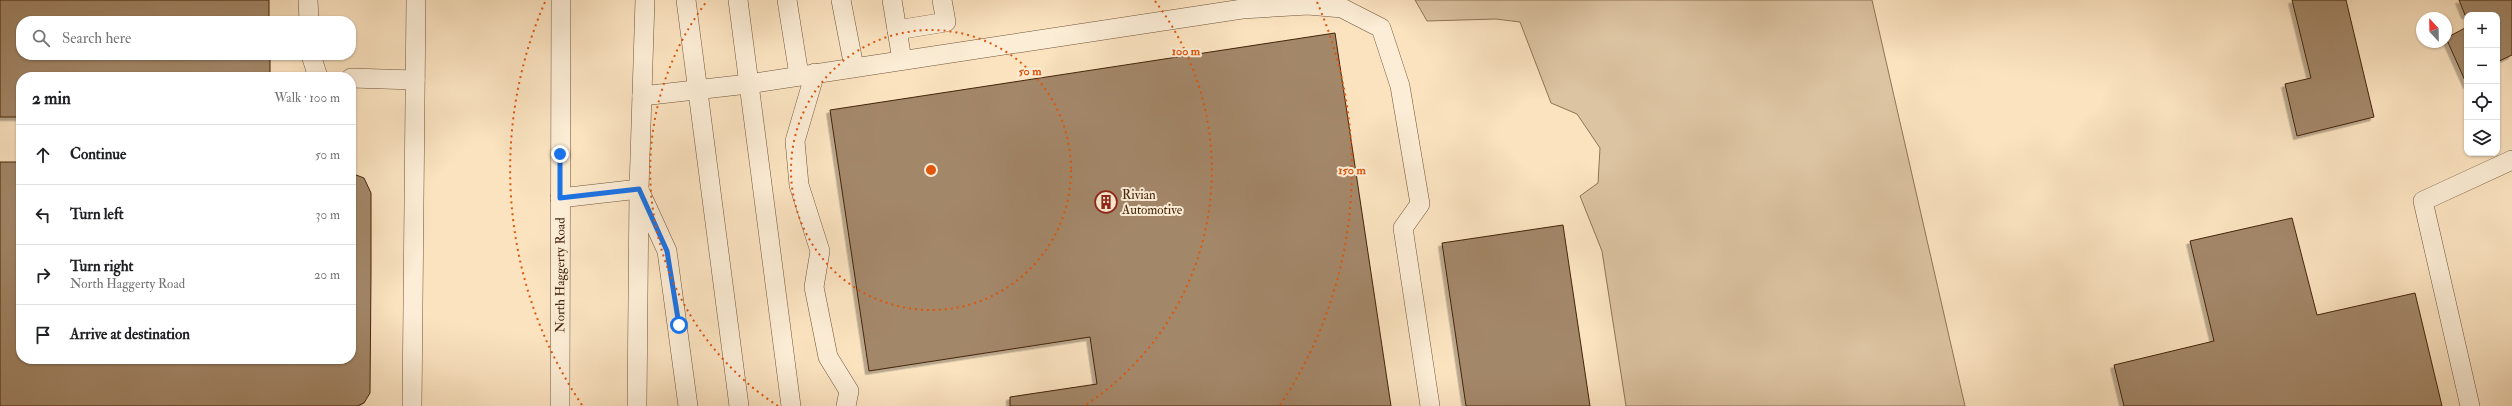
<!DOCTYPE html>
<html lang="en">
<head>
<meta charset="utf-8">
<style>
	:root { --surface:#fff; --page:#f6f6f6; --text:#202124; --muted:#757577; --line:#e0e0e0 }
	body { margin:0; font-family:"IM FELL Double Pica",serif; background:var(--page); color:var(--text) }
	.controls { position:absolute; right:12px; top:12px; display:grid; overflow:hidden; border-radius:8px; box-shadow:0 1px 3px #0004 }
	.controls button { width:36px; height:36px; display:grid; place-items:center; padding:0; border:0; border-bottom:1px solid var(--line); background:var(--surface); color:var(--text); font:20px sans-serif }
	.compass { position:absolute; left:2416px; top:12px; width:36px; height:36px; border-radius:50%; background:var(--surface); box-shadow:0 1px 3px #0004; rotate:338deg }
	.stop { position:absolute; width:12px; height:12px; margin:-9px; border:3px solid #1a73e8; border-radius:50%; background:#fff }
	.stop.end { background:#1a73e8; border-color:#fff; box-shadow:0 1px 4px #0008 }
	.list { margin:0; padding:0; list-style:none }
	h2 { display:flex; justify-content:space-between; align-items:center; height:52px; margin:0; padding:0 16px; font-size:17px }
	h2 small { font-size:13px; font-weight:400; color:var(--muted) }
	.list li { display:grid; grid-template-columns:26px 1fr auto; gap:12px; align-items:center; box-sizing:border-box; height:60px; padding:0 16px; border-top:1px solid var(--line) }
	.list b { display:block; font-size:15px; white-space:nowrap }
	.list p { margin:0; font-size:13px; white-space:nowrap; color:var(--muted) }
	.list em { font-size:13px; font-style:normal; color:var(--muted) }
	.icon { flex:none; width:22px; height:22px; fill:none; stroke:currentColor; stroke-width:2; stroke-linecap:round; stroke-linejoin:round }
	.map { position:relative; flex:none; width:2512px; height:406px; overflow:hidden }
	.search { position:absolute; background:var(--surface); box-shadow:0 1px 3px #0004; left:16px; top:16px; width:340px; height:44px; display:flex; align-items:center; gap:10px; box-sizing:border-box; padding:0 14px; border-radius:16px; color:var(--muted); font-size:15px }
	.panel { position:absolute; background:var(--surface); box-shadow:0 1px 3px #0004; left:16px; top:72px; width:340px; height:292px; border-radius:16px }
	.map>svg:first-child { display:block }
	.green { fill:#dcc3a1; stroke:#907456 }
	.building { fill:#a38769; stroke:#43240b; filter:url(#shadow) }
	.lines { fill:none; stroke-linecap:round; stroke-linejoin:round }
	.minor-casing { stroke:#715438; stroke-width:20 }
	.minor { stroke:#fcedd6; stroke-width:19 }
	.route { stroke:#1a73e8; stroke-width:5 }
	.ring { fill:none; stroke:#e0560c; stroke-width:2; stroke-dasharray:2 4 }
	.labels { text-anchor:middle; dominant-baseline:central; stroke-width:4; stroke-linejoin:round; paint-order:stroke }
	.poi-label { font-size:13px; fill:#43240b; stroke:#fcedd6; text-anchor:start }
	.street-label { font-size:13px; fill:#43240b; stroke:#fcedd6 }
	.centre { fill:#e0560c; stroke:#fcedd6; stroke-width:2 }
	.ring-label { font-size:12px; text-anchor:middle; font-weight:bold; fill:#e0560c; stroke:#fcedd6; stroke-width:4; stroke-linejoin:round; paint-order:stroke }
</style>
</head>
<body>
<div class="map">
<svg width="2512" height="406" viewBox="0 0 2512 406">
	<defs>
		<filter id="shadow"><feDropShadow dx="-3.5" dy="3.5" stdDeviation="0" flood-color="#0004"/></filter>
	</defs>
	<rect width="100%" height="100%" fill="#fbe3c0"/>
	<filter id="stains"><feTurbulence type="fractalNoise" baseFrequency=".005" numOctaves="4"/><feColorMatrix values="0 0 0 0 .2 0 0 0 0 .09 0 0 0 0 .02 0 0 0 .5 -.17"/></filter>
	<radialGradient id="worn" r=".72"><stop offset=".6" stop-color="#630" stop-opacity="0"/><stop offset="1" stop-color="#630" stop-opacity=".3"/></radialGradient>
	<path class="green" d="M 1415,0 L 1872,0 L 1965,406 L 1626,406 L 1602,251 L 1580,196 L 1598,183 L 1600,148 L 1577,114 L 1551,103 L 1520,22 L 1496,19 L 1427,21 Z"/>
	<path class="building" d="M 0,0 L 269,0 L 269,21 L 21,21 L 21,55 L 270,55 L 270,77 L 21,77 L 21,117 L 0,117 Z
		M 2292,0 L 2346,0 L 2374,117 L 2297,136 L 2285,84 L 2311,78 Z
		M 2459,0 L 2512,0 L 2512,55 L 2497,62 L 2497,15 L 2465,15 Z
		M 2467,27 L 2467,85 L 2446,38 Z
		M 1335,33 L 1391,406 L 1010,406 L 1010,397 L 1097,384 L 1090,337 L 869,371 L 830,110 Z
		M 0,162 L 21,162 L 21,359 L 351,359 L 351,173 L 364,178 L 371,193 L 371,273 L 370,393 L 364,403 L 357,406 L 0,406 Z
		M 2292,218 L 2317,315 L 2415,293 L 2442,406 L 2124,406 L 2114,365 L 2214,341 L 2190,241 Z
		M 1563,225 L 1590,406 L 1466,406 L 1442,243 Z"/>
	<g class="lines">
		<g class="minor-casing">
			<g id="minor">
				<path d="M 308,0 L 309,21"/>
				<path d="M 686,0 L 739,406"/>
				<path d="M 738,0 L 791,406"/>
				<path d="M 787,0 L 799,75"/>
				<path d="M 841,0 L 854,67"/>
				<path d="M 892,0 L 897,30"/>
				<path d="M 311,55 L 318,77"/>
				<path d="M 902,60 L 897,30 L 946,22 L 942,0"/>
				<path d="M 815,73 L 795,141 L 799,185 L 820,251 L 814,287 L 828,357 L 849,391 L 846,406"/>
				<path d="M 351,78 L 415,80"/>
				<path d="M 642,96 L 748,84 L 1242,9 L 1308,5 L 1342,8 L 1381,28 L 1400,86 L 1420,204 L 1403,228 L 1430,406"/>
				<path d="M 641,194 L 667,251 L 688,406"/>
				<path d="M 560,198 L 639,189"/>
				<path d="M 412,406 L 416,0"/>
				<path id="s1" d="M 560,406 L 561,0"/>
				<path d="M 637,406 L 639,189 L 645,0"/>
				<path d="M 2470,406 L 2423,201 L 2512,160"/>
			</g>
		</g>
		<use href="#minor" class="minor"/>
	</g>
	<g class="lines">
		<path class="route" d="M 560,154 L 560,198 L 639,189 L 667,251 L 679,325"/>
	</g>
	<g class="ring">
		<circle cx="931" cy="170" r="140"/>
		<path d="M778 406A281 281 0 0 1 707 1M1155 1A281 281 0 0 1 1084 406"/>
		<path d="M582 405A421 421 0 0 1 545 2M1317 2A421 421 0 0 1 1280 405"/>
	</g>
	<defs>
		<g id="building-ring" transform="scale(1.15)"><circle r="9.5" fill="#fcedd6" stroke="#8f2418" stroke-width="1.5"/><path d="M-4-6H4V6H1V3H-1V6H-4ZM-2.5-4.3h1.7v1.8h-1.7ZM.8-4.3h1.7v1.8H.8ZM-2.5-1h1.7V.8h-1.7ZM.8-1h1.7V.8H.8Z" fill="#8f2418"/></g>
	</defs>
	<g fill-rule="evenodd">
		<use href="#building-ring" x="1106" y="202"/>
	</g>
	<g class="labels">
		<g class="poi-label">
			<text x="1122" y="195">Rivian<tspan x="1122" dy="15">Automotive</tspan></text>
		</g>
		<g class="street-label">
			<text stroke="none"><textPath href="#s1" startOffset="131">North Haggerty Road</textPath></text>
		</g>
	</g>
	<circle cx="931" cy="170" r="6" class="centre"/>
	<g class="ring-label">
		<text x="1186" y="55">100 m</text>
		<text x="1030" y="75">50 m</text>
		<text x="1352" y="174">150 m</text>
	</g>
	<rect width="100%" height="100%" filter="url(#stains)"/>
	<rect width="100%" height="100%" fill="url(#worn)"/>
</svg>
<div class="controls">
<button>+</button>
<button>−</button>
<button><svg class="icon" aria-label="locate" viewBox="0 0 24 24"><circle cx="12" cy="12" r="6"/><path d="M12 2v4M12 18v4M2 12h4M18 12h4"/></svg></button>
<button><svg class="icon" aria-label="layers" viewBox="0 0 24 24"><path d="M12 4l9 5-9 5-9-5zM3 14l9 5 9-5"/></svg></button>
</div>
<svg class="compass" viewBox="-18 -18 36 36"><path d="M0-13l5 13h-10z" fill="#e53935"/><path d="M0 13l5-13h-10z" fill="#757577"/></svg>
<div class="stop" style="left:679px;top:325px"></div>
<div class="stop end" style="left:560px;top:154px"></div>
<div class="search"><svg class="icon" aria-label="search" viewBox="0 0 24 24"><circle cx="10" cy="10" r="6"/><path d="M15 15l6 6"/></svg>Search here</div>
<section class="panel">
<h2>2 min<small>Walk · 100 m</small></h2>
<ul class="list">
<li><svg class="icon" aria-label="ahead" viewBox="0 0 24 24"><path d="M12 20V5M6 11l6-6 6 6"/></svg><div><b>Continue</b></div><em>50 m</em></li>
<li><svg class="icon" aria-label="left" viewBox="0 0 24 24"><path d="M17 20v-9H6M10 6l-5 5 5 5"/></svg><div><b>Turn left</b></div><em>30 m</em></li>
<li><svg class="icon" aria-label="right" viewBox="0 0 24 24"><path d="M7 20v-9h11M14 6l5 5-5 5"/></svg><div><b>Turn right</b><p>North Haggerty Road</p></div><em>20 m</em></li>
<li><svg class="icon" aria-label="arrive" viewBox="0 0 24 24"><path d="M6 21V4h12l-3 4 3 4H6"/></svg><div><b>Arrive at destination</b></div></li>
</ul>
</section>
</div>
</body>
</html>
